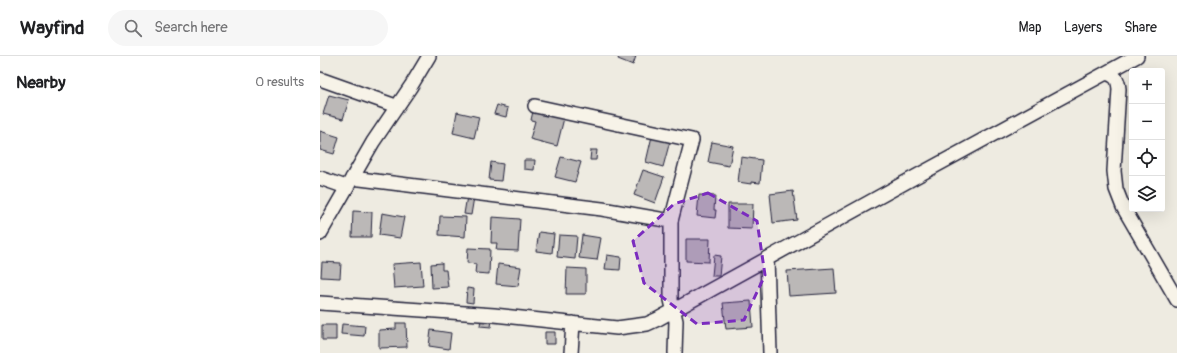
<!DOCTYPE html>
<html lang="en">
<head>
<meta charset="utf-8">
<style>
	:root { --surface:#fff; --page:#f6f6f6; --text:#202124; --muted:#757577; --line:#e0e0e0 }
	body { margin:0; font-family:Pangolin,sans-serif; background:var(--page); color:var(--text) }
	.controls { position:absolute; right:12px; top:12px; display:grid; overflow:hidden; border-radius:4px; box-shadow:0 4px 16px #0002 }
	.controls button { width:36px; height:36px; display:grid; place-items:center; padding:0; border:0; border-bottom:1px solid var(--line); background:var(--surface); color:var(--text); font:20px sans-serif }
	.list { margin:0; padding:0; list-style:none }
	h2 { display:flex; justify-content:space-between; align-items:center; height:52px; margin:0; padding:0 16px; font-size:17px }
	h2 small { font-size:13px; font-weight:400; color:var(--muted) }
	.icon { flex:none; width:22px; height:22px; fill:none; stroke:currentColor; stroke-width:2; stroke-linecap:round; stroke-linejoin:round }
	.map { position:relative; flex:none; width:857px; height:297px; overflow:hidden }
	header { display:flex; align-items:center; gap:24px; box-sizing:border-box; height:56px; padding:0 20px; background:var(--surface); border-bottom:1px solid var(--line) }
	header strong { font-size:19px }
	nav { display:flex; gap:22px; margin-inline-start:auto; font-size:14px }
	.search { width:280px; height:36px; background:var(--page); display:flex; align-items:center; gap:10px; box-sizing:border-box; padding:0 14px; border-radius:22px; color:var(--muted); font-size:15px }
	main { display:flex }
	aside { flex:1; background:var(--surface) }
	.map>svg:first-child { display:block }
	.building { fill:#bbb8b7; stroke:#22223b }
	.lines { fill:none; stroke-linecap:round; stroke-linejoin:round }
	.minor-casing { stroke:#22223b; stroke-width:16 }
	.minor { stroke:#f7f3e8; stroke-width:13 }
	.marked { fill:#7b2cbf; fill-opacity:0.2; stroke:#7b2cbf; stroke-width:3; stroke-dasharray:8 5; stroke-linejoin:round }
</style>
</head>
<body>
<header>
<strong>Wayfind</strong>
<div class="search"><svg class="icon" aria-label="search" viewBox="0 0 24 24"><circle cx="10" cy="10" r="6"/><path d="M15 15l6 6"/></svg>Search here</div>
<nav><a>Map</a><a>Layers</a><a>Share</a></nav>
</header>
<main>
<aside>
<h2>Nearby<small>0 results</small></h2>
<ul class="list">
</ul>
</aside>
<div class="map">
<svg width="857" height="297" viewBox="0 0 857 297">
	<rect width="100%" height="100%" fill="#eeebe1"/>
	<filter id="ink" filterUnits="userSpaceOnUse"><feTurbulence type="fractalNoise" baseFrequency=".025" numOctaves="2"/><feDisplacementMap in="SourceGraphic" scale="8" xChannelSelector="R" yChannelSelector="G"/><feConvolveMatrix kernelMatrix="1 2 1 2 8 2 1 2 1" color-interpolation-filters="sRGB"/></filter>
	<g filter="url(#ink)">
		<path class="building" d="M 299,0 L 316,0 L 313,9 L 298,3 Z
			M 9,39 L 29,44 L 23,63 L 3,58 Z
			M 177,49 L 188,52 L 186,61 L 174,58 Z
			M 214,51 L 245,58 L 237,90 L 210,83 L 215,65 L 211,64 Z
			M 137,56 L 159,61 L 154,82 L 133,77 Z
			M 0,75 L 19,81 L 14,98 L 0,94 Z
			M 332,80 L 350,85 L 343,111 L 326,106 Z
			M 392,86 L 413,90 L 409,110 L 388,106 Z
			M 271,94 L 277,94 L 276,104 L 270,104 Z
			M 241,101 L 261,106 L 255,126 L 235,121 Z
			M 421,101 L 442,104 L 440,127 L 431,126 L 431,128 L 418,126 Z
			M 204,104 L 215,104 L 214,114 L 204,113 Z
			M 171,106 L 183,108 L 181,125 L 169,124 Z
			M 323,114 L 344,121 L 335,147 L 314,139 Z
			M 473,135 L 477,164 L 453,167 L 450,138 Z
			M 379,139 L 395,140 L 394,154 L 396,154 L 395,162 L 377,160 Z
			M 147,140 L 154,141 L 151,159 L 144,158 Z
			M 408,148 L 433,148 L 432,173 L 408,172 Z
			M 33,155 L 52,156 L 51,181 L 32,181 Z
			M 62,157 L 84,161 L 80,182 L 59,179 Z
			M 120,160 L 146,161 L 145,181 L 119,179 Z
			M 172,161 L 200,163 L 198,195 L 176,194 L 177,187 L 171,187 Z
			M 219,176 L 234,178 L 232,197 L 216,195 Z
			M 239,179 L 257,180 L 255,203 L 237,201 Z
			M 262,179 L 281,182 L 277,204 L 259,202 Z
			M 366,183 L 390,183 L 389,206 L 366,205 Z
			M 148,192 L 170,193 L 169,218 L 155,217 L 156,208 L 147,207 Z
			M 287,199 L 301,201 L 300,214 L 285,213 Z
			M 394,199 L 401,200 L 399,220 L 392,220 Z
			M 2,206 L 21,207 L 20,222 L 1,221 Z
			M 101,206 L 103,230 L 74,232 L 72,208 Z
			M 122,207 L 122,214 L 126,214 L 128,231 L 112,232 L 111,208 Z
			M 178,208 L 201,211 L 198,230 L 176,228 Z
			M 247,212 L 266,213 L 266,238 L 246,238 Z
			M 514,212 L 516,237 L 469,240 L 467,215 Z
			M 147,232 L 154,233 L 153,247 L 146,246 Z
			M 431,245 L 433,271 L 406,273 L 403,247 Z
			M 161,262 L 172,264 L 171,271 L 160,270 Z
			M 76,267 L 86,267 L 87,291 L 59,292 L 59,274 L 76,273 Z
			M 22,268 L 45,270 L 44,280 L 21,278 Z
			M 2,269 L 16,269 L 16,284 L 2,284 Z
			M 111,274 L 131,277 L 129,293 L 109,290 Z
			M 225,276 L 235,276 L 235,288 L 225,288 Z"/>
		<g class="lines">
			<g class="minor-casing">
				<path id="minor" d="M 786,17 C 796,20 798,23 799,33 L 794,115 L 796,133 L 803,151 L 857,244
					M 0,23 L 76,50
					M 215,50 L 372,84 L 351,165 L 351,244 L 356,265 L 355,297
					M 0,122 L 26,131
					M 32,122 L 282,153 L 351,165
					M 0,178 L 53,86 L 91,30 L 109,0
					M 447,202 L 450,297
					M 0,247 L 174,259 L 297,272 L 327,268 L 338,263 L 595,121 L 817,0
					M 251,297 L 253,267"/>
			</g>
			<use href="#minor" class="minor"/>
		</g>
	</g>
	<path class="marked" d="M 388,137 L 437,165 L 445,219 L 424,264 L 377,268 L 324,227 L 313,185 L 354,148 Z"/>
</svg>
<div class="controls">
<button>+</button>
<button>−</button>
<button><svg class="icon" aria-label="locate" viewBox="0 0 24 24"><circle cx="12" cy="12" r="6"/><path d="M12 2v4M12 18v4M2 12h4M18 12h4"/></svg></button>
<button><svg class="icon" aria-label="layers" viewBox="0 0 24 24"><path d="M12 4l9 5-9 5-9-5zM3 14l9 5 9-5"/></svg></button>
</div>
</div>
</main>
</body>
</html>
